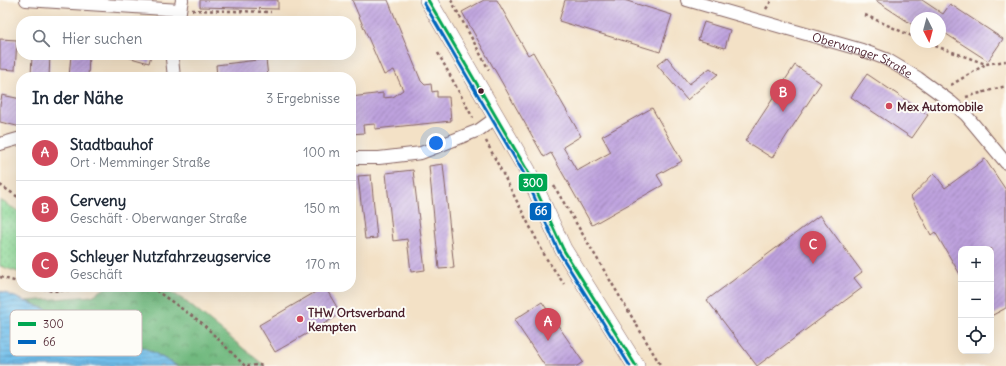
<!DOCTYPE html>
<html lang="de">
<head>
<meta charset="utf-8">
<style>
	:root { --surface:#fff; --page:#f6f6f7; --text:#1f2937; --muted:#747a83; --line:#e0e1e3; --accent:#d1495b }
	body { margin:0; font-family:Delius,sans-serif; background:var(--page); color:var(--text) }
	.controls { position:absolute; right:12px; bottom:12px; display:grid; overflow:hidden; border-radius:8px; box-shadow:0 4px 16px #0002 }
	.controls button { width:36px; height:36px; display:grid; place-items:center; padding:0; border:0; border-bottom:1px solid var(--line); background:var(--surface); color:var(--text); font:20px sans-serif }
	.compass { position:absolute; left:910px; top:12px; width:36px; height:36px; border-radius:50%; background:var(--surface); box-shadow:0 4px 16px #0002; rotate:174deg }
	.you { position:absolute; left:436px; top:143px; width:14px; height:14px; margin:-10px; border:3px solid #fff; border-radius:50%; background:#1a73e8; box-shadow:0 0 0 6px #1a73e833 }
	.badge { display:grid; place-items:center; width:26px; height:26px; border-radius:50%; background:var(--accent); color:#fff; font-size:13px; font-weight:700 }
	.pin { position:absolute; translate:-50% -33px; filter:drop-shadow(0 1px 2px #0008) }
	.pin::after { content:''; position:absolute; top:21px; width:14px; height:12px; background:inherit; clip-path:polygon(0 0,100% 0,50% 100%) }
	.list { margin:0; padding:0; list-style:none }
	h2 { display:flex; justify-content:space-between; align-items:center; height:52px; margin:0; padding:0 16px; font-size:17px }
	h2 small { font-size:13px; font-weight:400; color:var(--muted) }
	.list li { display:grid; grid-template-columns:26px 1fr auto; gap:12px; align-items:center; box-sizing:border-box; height:56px; padding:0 16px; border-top:1px solid var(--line) }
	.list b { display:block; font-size:15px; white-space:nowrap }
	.list p { margin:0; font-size:13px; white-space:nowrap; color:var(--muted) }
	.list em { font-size:13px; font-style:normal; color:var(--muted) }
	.icon { flex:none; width:22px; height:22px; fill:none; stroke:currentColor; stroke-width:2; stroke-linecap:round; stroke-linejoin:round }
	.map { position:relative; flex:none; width:1006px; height:366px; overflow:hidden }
	.search { position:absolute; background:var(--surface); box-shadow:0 4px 16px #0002; left:16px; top:16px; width:340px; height:44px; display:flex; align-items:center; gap:10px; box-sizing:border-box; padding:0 14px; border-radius:16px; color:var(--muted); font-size:15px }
	.panel { position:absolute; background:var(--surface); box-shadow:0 4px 16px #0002; left:16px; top:72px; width:340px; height:220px; border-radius:16px }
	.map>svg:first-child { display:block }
	.grass { fill:url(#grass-dots); stroke:#6b7c60 }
	.forest { fill:url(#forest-crowns); stroke:#5e6c55 }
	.water { fill:url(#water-rules); stroke:#5d6e8a }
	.building { fill:url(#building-hatch) }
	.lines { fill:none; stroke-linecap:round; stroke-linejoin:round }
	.street-casing { stroke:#856361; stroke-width:14 }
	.secondary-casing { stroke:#856361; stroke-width:18 }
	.path { stroke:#856361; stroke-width:2.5; stroke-dasharray:3 3; stroke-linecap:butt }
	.street { stroke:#fff; stroke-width:12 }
	.secondary { stroke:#fff; stroke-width:17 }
	.bus-1-casing { stroke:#fdfcf7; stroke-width:6 }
	.bus-2-casing { stroke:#fdfcf7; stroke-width:6 }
	.bus-1 { stroke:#00a651; stroke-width:3 }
	.bus-2 { stroke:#0065bd; stroke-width:3 }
	.bus-dot { fill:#4a1f2b; stroke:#fdfcf7; stroke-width:1.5 }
	.poi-dot { fill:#d1495b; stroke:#fdfcf7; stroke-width:1.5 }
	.labels { text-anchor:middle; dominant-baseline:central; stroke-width:4; stroke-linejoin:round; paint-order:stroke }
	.street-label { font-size:12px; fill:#4a1f2b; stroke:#fdfcf7 }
	.poi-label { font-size:12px; font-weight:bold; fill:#4a1f2b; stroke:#fdfcf7; text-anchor:start }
	.key { fill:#fdfcf7; stroke:#c7baba; stroke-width:1 }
	.key-label { font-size:11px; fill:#4a1f2b }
	.line-badge { stroke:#fdfcf7; stroke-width:1.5 }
	.badge-label { font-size:11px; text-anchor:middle; font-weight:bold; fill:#fff }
</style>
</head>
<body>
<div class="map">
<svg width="1006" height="366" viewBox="0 0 1006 366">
	<defs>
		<pattern id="grass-dots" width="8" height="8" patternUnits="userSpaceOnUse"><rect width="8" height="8" fill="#8cd996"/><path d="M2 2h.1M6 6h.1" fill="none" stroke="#7aba81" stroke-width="1.8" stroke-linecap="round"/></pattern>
		<pattern id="forest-crowns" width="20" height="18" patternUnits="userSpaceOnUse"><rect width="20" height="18" fill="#71b97f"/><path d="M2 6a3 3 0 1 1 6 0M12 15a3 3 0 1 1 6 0" fill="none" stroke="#5f9668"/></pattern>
		<pattern id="water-rules" width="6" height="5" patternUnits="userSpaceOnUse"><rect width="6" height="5" fill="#70beea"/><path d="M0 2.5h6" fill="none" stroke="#5e9abe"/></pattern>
		<pattern id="building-hatch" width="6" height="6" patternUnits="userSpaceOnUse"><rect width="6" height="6" fill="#bea2de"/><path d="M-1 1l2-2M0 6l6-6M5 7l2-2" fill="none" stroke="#9c83b4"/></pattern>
	</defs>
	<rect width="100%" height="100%" fill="#fdfcf7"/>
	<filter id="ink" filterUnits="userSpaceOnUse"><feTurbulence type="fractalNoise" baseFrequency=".025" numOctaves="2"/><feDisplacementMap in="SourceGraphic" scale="8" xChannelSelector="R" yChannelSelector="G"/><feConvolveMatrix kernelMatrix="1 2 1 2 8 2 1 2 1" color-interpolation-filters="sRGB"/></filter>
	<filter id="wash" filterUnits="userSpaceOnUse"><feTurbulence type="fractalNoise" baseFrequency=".012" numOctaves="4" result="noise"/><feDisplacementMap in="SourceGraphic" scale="16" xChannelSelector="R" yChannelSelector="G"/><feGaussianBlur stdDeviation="0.9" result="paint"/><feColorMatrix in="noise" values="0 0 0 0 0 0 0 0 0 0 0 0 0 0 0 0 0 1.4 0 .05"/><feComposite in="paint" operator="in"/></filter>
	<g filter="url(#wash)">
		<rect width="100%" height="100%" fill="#f3e1c6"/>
		<path class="grass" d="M 0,200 L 21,213 L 21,273 L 0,266 Z"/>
		<path class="forest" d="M 107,287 L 164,287 L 185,301 L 265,366 L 177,366 L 151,351 L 26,301 L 92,296 Z"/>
		<path class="water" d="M 0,291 L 151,351 L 177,366 L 0,366 Z"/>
		<g id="blocks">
			<path class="building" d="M 200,0 L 278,0 L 278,9 L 200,7 Z
				M 352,0 L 388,0 L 421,81 L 425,85 L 431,84 L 432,92 L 437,91 L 437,97 L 449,97 L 451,121 L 375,129 L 375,124 L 363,125 L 364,133 L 351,134 L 351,97 L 383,93 L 383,98 L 393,97 L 403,90 L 394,70 L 384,75 Z
				M 484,0 L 497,0 L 528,55 L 533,52 L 581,136 L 563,147 L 577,171 L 611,152 L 602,136 L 652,108 L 682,161 L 657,175 L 663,185 L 592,225 L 551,153 L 544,157 L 462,12 Z
				M 565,0 L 624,0 L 672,15 L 660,52 L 559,21 Z
				M 875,0 L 922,0 L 943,14 L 950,4 L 1003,39 L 988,61 L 940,30 L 940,18 L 916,18 L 916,27 Z
				M 704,22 L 730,30 L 725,48 L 698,40 Z
				M 0,39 L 17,40 L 15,70 L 0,69 Z
				M 32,55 L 50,55 L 49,77 L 31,76 Z
				M 71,55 L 89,55 L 88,77 L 69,77 Z
				M 120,55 L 151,55 L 149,63 Z
				M 667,57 L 689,84 L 710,68 L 718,74 L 687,100 L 657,65 Z
				M 266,59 L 268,77 L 217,77 L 216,65 Z
				M 795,65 L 821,83 L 772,158 L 745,141 Z
				M 867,74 L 928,115 L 912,138 L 851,97 Z
				M 2,95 L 21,99 L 21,127 L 0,122 L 0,105 Z
				M 985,159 L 1006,190 L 1006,308 L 991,316 L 991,249 L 961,249 L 961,276 L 935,232 L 931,235 L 911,197 L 934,173 L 945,188 Z
				M 443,164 L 454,268 L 439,269 L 429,166 Z
				M 413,170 L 425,270 L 411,272 L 407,239 L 393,241 L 386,173 Z
				M 371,175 L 377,238 L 365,239 L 358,176 Z
				M 820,215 L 862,272 L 854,278 L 862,288 L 757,366 L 707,300 Z
				M 324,287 L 325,287 L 341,314 L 275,352 L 259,325 Z
				M 542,302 L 583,362 L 577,366 L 545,366 L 514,320 Z"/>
		</g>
	</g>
	<g filter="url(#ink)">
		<use href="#blocks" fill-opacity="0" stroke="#856361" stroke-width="1"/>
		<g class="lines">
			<g class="street-casing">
				<g id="street">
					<path d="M 26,0 L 180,10"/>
					<path id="s1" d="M 687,0 L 862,50 L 886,59 L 918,78 L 951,102 L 966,115 L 1006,163"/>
					<path d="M 178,21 L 182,0"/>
					<path d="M 173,55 L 172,59 L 174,77"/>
					<path d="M 0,144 L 21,138"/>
					<path d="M 351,158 L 379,158 L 421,153 L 479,130 L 497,117"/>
				</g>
			</g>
			<g class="secondary-casing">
				<path id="secondary" d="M 428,0 L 527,170 L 563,249 L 636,366"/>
			</g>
			<path class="path" d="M 451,0 L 489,70
				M 766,9 L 772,0
				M 192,10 L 271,12
				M 865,15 L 916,38
				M 924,42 L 986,64 L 1006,61
				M 438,53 L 473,118
				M 951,85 L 986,64
				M 966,97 L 1006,86
				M 486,141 L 546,258 L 564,284
				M 0,185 L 21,199
				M 554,186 L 661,366
				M 0,277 L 21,283
				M 37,287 L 52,291 L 100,288 L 102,287
				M 151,287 L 202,323 L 245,366
				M 247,366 L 259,365 L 262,366"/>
			<use href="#street" class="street"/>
			<use href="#secondary" class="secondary"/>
			<g class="bus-1-casing">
				<path id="bus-1" d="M 428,0 L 527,170 L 563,249 L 636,366"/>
			</g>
			<g class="bus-2-casing">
				<path id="bus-2" d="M 424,3 L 523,172 L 559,252 L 630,366"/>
			</g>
			<use href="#bus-1" class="bus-1"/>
			<use href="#bus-2" class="bus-2"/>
		</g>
	</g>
	<circle class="bus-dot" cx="481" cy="91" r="3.5"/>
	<g class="poi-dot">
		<circle cx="889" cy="106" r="4"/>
		<circle cx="300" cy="319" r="4"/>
	</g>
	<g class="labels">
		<g class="street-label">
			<text stroke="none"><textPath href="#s1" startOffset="184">Oberwanger Straße</textPath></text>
		</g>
		<g class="poi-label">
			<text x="897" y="106">Mex Automobile</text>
			<text x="308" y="312">THW Ortsverband<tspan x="308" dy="14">Kempten</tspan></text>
		</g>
	</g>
	<rect x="10" y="310" width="132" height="46" rx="6" class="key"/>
	<rect x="18" y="322" width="18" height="4" fill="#00a651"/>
	<rect x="18" y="340" width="18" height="4" fill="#0065bd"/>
	<g class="key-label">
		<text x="43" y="328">300</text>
		<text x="43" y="346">66</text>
	</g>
	<g class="line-badge">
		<rect x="518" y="173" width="30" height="19" rx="4" fill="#00a651"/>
		<rect x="529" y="202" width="23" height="19" rx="4" fill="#0065bd"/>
	</g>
	<g class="badge-label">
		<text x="533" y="187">300</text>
		<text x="541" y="215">66</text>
	</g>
</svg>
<div class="controls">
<button>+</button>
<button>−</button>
<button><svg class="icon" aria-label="locate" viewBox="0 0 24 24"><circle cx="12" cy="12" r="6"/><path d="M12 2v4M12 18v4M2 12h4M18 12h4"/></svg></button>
</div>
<svg class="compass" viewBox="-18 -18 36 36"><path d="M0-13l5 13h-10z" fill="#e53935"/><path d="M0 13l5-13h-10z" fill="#747a83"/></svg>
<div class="you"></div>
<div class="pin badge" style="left:548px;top:341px">A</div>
<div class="pin badge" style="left:783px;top:112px">B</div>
<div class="pin badge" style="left:813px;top:264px">C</div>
<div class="search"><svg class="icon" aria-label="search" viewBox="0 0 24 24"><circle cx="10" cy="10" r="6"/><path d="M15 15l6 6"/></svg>Hier suchen</div>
<section class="panel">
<h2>In der Nähe<small>3 Ergebnisse</small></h2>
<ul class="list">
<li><span class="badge">A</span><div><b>Stadtbauhof</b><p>Ort · Memminger Straße</p></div><em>100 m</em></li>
<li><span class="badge">B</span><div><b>Cerveny</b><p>Geschäft · Oberwanger Straße</p></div><em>150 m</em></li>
<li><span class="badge">C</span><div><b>Schleyer Nutzfahrzeugservice</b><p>Geschäft</p></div><em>170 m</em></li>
</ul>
</section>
</div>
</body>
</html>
